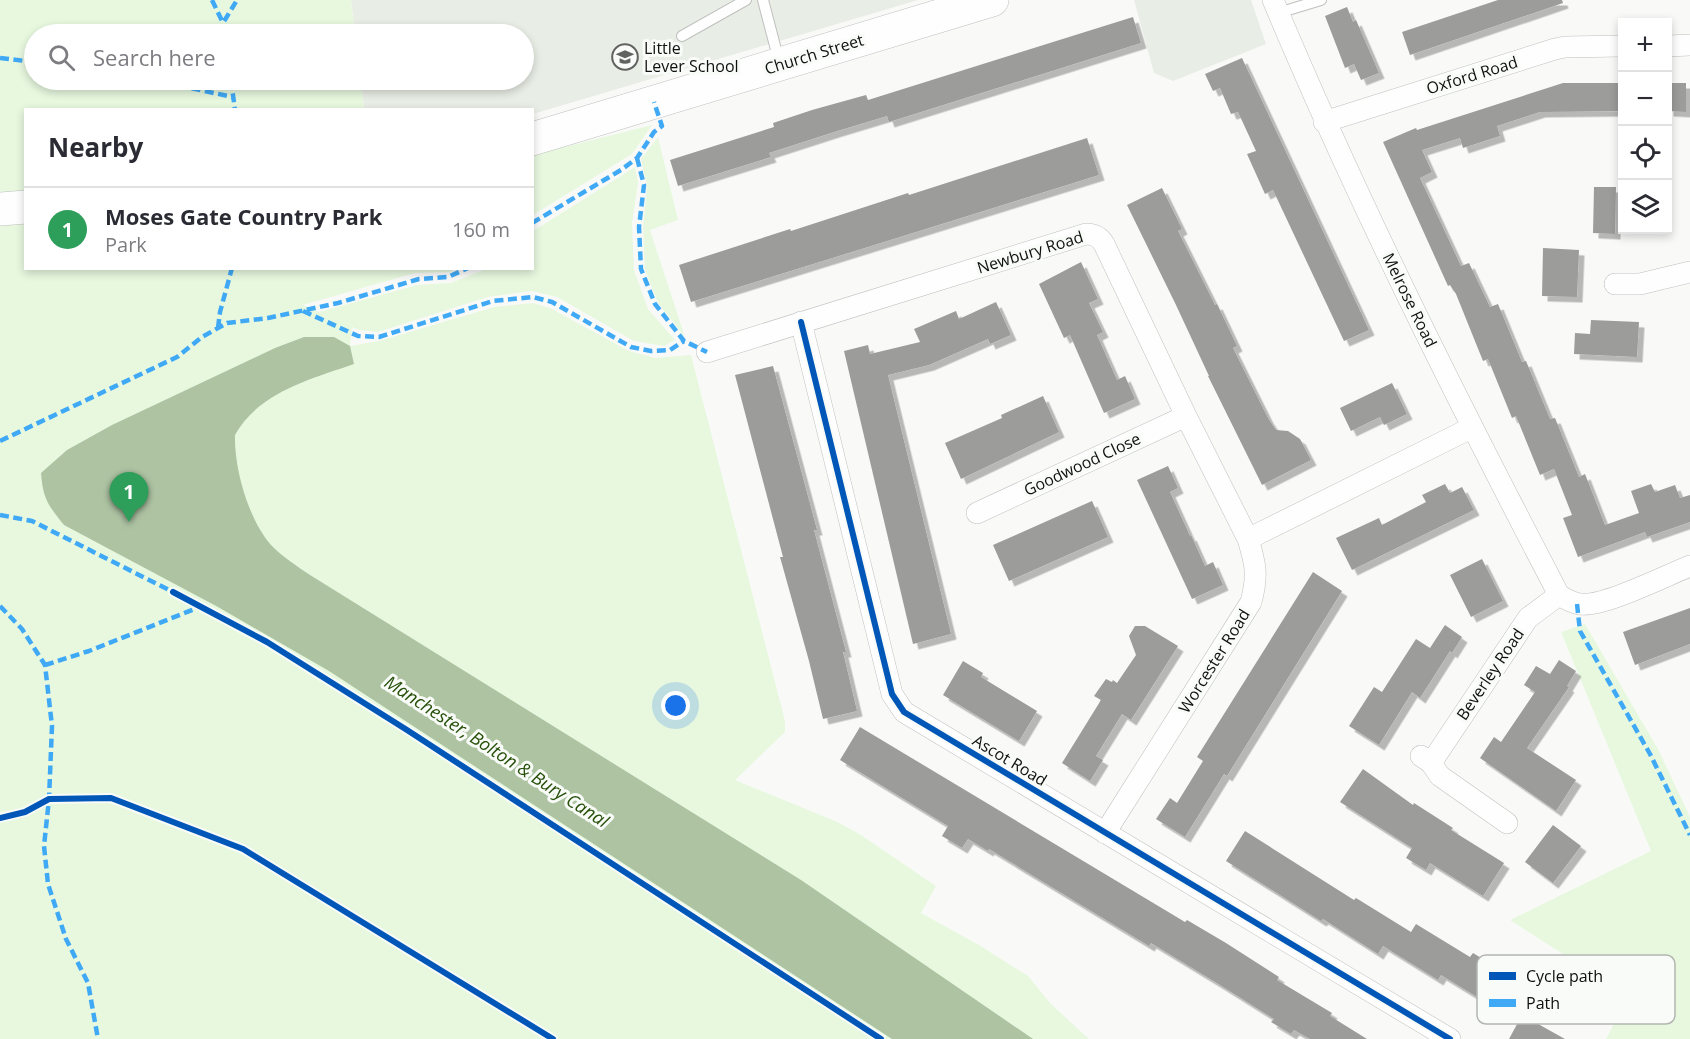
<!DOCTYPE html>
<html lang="en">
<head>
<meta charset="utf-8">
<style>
	:root { --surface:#fff; --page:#f2f2f3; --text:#2b2b33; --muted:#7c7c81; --line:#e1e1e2; --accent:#2563eb }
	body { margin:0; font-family:"Open Sans",sans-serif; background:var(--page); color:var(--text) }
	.controls { position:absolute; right:18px; top:18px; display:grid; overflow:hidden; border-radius:0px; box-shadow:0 3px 9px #0003 }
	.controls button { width:54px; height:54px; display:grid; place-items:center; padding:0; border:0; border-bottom:2px solid var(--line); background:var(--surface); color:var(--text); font:30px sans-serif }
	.you { position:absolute; left:676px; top:706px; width:21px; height:21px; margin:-15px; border:4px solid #fff; border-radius:50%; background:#1a73e8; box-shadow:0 0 0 9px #1a73e833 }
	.badge { display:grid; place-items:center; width:39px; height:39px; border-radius:50%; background:var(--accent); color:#fff; font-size:20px; font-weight:700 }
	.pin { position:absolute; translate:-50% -50px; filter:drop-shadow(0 2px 3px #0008) }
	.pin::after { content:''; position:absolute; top:32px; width:21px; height:18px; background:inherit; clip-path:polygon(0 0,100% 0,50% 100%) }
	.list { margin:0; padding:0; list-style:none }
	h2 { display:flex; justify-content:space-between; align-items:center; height:78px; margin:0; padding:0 24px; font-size:26px }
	h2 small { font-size:20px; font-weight:400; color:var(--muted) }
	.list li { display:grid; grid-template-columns:39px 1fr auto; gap:18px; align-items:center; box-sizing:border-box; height:84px; padding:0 24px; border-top:2px solid var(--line) }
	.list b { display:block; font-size:22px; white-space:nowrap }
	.list p { margin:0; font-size:20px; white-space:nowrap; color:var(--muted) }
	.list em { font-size:20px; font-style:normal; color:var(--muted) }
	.icon { flex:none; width:33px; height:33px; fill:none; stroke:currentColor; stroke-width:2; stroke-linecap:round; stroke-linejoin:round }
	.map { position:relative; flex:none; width:1690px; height:1039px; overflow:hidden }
	.search { position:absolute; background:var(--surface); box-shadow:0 3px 9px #0003; left:24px; top:24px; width:510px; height:66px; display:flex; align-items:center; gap:15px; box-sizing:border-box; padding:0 21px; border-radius:33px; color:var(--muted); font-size:22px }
	.panel { position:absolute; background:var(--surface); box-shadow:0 3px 9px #0003; left:24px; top:108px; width:510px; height:162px; border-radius:0px }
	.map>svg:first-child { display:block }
	.built { fill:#e8ede5 }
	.green { fill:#e7f8df }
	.water { fill:#adc3a2 }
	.building { fill:#9c9c9a; filter:url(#shadow) }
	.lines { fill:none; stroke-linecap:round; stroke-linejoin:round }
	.service-casing { stroke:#bfc0be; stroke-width:12 }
	.minor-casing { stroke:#bfc0be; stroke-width:22 }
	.primary-casing { stroke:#bfc0be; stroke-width:34 }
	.service { stroke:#fefefe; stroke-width:10 }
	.minor { stroke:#fefefe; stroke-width:21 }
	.primary { stroke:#fefefe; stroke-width:33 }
	.quiet { stroke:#3fa9f5; stroke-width:4.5; stroke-dasharray:9 4.5; stroke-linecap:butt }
	.cycleway-casing { stroke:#f8fbf7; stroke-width:10 }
	.cycleway { stroke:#0057b8; stroke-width:6 }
	.labels { text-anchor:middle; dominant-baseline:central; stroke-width:6; stroke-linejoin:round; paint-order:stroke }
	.poi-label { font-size:16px; fill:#0f110f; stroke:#f8fbf7; text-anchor:start }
	.street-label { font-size:16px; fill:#0f110f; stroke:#f8fbf7 }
	.water-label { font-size:18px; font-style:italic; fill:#27500a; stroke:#f8fbf7 }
	.key { fill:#f8fbf7; stroke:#b2b5b1; stroke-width:1.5 }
	.key-label { font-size:16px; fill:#0f110f }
</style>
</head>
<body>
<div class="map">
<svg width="1690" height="1039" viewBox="0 0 1690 1039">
	<defs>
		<filter id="shadow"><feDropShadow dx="5.5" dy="5.5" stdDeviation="0" flood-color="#0004"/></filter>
	</defs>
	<rect width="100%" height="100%" fill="#f9faf8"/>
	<path class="built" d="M 351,0 L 918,0 L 533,114 L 532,110 L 364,109 L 361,80 L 524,80 L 524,34 L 355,34 Z
		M 1134,0 L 1251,0 L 1266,44 L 1173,81 L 1154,73 Z"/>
	<path class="green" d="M 0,0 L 351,0 L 355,34 L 34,34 L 34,80 L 361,80 L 364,109 L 26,110 L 26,268 L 456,269 L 449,272 L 415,273 L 303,305 L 319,312 L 417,285 L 451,283 L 486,269 L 532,268 L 533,231 L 635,167 L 638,183 L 632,223 L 634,270 L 648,309 L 675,340 L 664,346 L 634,341 L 557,297 L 532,291 L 488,297 L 378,332 L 359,330 L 352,327 L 350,346 L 379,341 L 494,307 L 533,303 L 550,308 L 629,351 L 655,358 L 691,355 L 785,721 L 785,732 L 735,780 L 835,821 L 858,833 L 936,886 L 921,913 L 979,945 L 1028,976 L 1051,1004 L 1089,1039 L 0,1039 Z
		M 652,125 L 632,154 L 533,215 L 533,155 Z
		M 658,137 L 678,220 L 650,230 L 685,337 L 658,303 L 645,270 L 643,227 L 647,186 L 641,159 Z
		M 1585,624 L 1658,749 L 1690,817 L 1690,1039 L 1606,1039 L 1628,996 L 1510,920 L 1651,851 L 1561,632 Z"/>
	<path class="water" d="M 304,337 L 334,337 L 350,346 L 354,364 C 311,379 259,392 235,435 C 234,469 249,522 273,547 C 284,558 297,566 310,575 L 801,880 L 1033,1039 L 892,1039 L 329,671 L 218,607 L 64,525 C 48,505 43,499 41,473 L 67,450 L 112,425 L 275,348 Z"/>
	<path class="building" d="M 1498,0 L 1562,0 L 1563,3 L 1410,55 L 1402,32 Z
		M 1347,7 L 1353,22 L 1356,20 L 1379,73 L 1361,80 L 1354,64 L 1345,68 L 1325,16 Z
		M 1133,17 L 1141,43 L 889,122 L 887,116 L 834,132 L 769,153 L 771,157 L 678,186 L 670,160 L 774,127 L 773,123 L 812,110 L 866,95 L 868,100 Z
		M 1242,58 L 1369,330 L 1344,341 L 1273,190 L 1265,194 L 1247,154 L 1256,151 L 1238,112 L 1231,114 L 1220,88 L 1213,91 L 1205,74 Z
		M 1563,83 L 1623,83 L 1623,111 L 1540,112 L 1497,126 L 1500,136 L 1463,148 L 1460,138 L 1422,150 L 1432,172 L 1420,178 L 1461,266 L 1469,263 L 1490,307 L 1498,304 L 1522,362 L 1526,361 L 1550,419 L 1555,418 L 1579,477 L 1585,474 L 1605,525 L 1639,513 L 1631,491 L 1651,484 L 1655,492 L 1675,485 L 1680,498 L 1690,495 L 1690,522 L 1647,537 L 1645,532 L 1578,557 L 1563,518 L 1572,515 L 1554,469 L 1540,475 L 1516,416 L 1512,418 L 1488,359 L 1483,361 L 1456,294 L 1450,285 L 1448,286 L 1383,142 L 1416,128 L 1417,130 Z
		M 1668,83 L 1686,83 L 1686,112 L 1668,111 Z
		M 1087,138 L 1099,175 L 691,302 L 679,265 L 790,229 L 791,231 L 908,193 L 909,195 Z
		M 1594,187 L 1616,187 L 1615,234 L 1593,233 Z
		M 1162,188 L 1182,229 L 1178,231 L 1215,305 L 1217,304 L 1237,346 L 1233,348 L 1268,418 L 1276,430 L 1288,431 L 1300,439 L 1311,460 L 1262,485 L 1208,376 L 1209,376 L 1176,305 L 1127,205 Z
		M 1543,248 L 1579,250 L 1577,297 L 1542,296 Z
		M 1081,262 L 1098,299 L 1089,303 L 1103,332 L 1097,335 L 1117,380 L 1125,376 L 1135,399 L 1104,413 L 1070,335 L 1064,338 L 1039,284 Z
		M 996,302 L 1011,335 L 990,344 L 988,339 L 929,365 L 888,375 L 951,634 L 913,644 L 844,351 L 868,345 L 870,354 L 920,342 L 914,329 L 956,311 L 959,319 Z
		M 1591,320 L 1639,322 L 1637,357 L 1574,354 L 1575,333 L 1590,334 Z
		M 773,366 L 817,530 L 814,530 L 846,652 L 843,652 L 857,711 L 823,719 L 809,661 L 780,557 L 783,557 L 735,375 Z
		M 1392,383 L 1407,414 L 1384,425 L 1380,417 L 1351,431 L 1340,408 Z
		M 1043,396 L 1059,432 L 961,479 L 945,443 L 1002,418 L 1001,415 Z
		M 1168,466 L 1178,488 L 1170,492 L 1190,536 L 1191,535 L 1205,566 L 1213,562 L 1223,585 L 1192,599 L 1137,480 Z
		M 1445,484 L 1450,493 L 1462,487 L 1474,510 L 1352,570 L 1336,538 L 1379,518 L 1382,525 L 1426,502 L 1422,495 Z
		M 1092,501 L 1108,537 L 1009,581 L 993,545 Z
		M 1482,559 L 1503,601 L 1471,617 L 1450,575 Z
		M 1313,572 L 1342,591 L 1227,776 L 1224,774 L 1185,837 L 1156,819 L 1170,798 L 1177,803 L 1203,761 L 1197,757 Z
		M 1690,608 L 1690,644 L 1635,665 L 1623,632 Z
		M 1445,625 L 1462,637 L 1452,653 L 1450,651 L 1420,698 L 1412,692 L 1379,745 L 1349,726 L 1374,687 L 1382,692 L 1416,639 L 1430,648 Z
		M 1135,626 L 1145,626 L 1178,646 L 1131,720 L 1122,714 L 1096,756 L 1103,760 L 1090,781 L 1062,763 L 1101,700 L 1094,696 L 1106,679 L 1112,682 L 1113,680 L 1117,683 L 1136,655 L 1129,636 Z
		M 1559,660 L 1576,671 L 1567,686 L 1569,687 L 1527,748 L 1576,780 L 1556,811 L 1480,758 L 1494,737 L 1501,742 L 1535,692 L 1524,685 L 1536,666 L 1550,674 Z
		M 963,661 L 983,673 L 981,677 L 1037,711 L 1019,741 L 943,695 Z
		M 860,727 L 1185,922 L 1187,920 L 1226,943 L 1279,977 L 1277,980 L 1332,1013 L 1330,1016 L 1367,1039 L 1310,1039 L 1294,1030 L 1291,1034 L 1271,1022 L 1274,1019 L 1220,985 L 1151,943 L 1149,946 L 989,849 L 988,851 L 968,839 L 962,848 L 942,836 L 948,826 L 840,760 Z
		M 1363,769 L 1413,805 L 1414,803 L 1453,828 L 1451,830 L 1504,863 L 1483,896 L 1430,863 L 1426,870 L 1406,858 L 1412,848 L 1340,802 Z
		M 1553,825 L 1581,846 L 1553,883 L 1525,862 Z
		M 1245,831 L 1354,900 L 1356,898 L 1411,932 L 1416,924 L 1470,957 L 1473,953 L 1514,978 L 1495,1008 L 1441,975 L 1438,980 L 1383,946 L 1378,954 L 1323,919 L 1321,921 L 1226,861 Z
		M 1522,1015 L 1565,1039 L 1509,1039 Z"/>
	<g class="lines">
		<g class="service-casing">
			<path id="service" d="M 763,0 L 779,61
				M 1278,13 L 1321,0
				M 682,36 L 746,0"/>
		</g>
		<g class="minor-casing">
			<path id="minor" d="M 1273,0 C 1358,203 1457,400 1559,595
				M 1668,46 L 1690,45
				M 1324,122 L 1555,49 L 1565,47 L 1622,46
				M 1615,284 L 1640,284 L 1690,272
				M 801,322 L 892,694 L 904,712 L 1450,1039
				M 707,352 L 1086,234 C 1094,234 1100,237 1104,244 L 1186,416 L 1248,539
				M 977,513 L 1186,416
				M 1559,595 C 1566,599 1572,603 1580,604 C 1604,607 1665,576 1690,566
				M 1421,756 L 1431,763 L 1440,776 L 1507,823
				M 1431,763 L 1528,618 L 1559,595
				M 1105,833 L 1251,602 C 1258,576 1256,565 1248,539 L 1471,428"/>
		</g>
		<g class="primary-casing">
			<path id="primary" d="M 532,139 L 992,0
				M 0,209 L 26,207"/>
		</g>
		<use href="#service" class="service"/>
		<use href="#minor" class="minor"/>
		<use href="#primary" class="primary"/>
		<path class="quiet" d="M 212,0 L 223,23
			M 225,34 L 223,23 L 237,0
			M 0,58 L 34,62
			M 152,80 L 233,97
			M 231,80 L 235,110
			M 637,158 L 644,185 L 639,227 L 641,269 L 655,304 L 684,341 L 707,352
			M 532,223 L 621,170 L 637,158 L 654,132 L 662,126 L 654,102
			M 303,311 L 358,336 L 379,337 L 493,301 L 533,297 L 552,302 L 631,347 L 651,351 L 670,350 L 684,341
			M 218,328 L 220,312 L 232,268
			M 0,441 L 177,357 L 202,337 L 227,323 L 268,318 L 338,303 L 419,279 L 448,277 L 468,268
			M 0,515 L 32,521 L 173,592
			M 1577,604 L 1580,631 L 1650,754 L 1690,835
			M 0,606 L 22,629 L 45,665 L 52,726 L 49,799 L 44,846 L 48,884 L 66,939 L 88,983 L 98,1039
			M 45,665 L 89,651 L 202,606"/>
		<g class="cycleway-casing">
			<path id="cycleway" d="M 801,322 L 892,694 L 904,712 L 1450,1039
				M 173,592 L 267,642 L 407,730 L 881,1039
				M 0,818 L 25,812 L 49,799 L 111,798 L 243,849 L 553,1039"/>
		</g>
		<use href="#cycleway" class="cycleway"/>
	</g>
	<defs>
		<g id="school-ring" transform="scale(1.35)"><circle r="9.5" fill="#f8fbf7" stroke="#616361" stroke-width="1.5"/><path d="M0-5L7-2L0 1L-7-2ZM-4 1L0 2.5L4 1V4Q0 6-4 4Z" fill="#616361"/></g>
	</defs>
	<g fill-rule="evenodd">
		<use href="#school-ring" x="625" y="57"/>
	</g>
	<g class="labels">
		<g class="poi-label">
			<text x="644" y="48">Little<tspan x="644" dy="18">Lever School</tspan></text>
		</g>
		<g class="street-label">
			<text transform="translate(814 54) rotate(-17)">Church Street</text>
			<text transform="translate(1472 75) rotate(-17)">Oxford Road</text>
			<text transform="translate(1030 252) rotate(-17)">Newbury Road</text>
			<text transform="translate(1410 300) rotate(64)">Melrose Road</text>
			<text transform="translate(1082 464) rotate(-25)">Goodwood Close</text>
			<text transform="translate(1214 661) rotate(-58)">Worcester Road</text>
			<text transform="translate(1490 674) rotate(-56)">Beverley Road</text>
			<text transform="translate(1010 760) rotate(31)">Ascot Road</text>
		</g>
		<g class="water-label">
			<text transform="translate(497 751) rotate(33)">Manchester, Bolton &amp; Bury Canal</text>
		</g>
	</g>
	<rect x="1477" y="955" width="198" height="69" rx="9" class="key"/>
	<rect x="1489" y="972" width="27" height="8" fill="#0057b8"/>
	<rect x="1489" y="999" width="27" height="8" fill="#3fa9f5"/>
	<g class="key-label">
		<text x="1526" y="982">Cycle path</text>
		<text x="1526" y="1009">Path</text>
	</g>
</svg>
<div class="controls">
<button>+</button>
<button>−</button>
<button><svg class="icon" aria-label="locate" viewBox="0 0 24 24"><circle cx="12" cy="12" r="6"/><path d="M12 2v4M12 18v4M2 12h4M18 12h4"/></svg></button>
<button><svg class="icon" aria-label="layers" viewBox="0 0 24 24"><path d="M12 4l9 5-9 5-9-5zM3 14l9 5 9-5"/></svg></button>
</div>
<div class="you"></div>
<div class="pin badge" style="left:129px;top:522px;background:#2e9e5b">1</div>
<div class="search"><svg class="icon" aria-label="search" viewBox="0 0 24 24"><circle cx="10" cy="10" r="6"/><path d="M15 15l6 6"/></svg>Search here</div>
<section class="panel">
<h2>Nearby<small></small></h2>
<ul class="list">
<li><span class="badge" style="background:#2e9e5b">1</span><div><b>Moses Gate Country Park</b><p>Park</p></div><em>160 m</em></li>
</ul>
</section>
</div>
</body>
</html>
